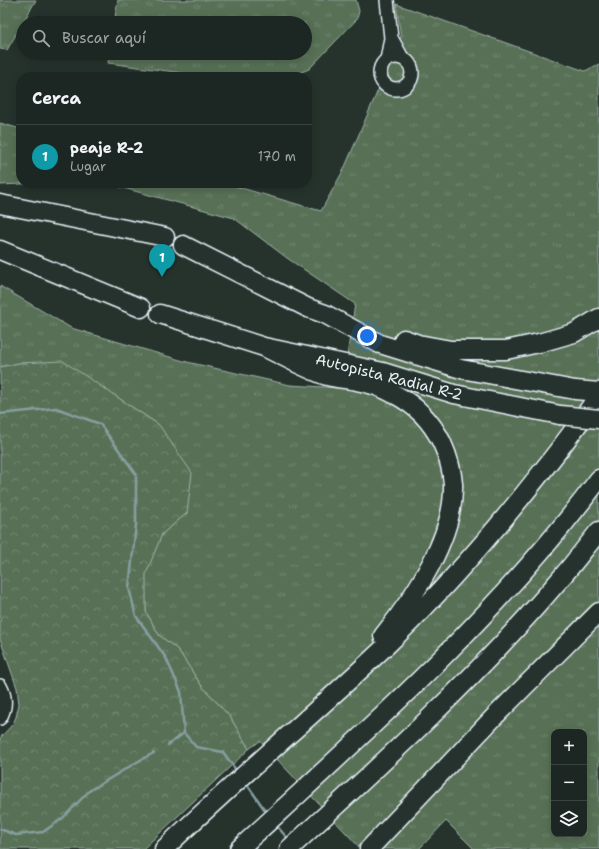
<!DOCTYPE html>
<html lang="es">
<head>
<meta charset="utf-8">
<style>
	:root { --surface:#1c2622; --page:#252e2a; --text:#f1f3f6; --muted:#a0a5a5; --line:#3a4340; --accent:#8c9099 }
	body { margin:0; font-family:"Shantell Sans",sans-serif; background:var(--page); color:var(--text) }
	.controls { position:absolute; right:12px; bottom:12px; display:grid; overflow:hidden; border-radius:8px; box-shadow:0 2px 10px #0003 }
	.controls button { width:36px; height:36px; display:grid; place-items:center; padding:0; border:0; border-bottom:1px solid var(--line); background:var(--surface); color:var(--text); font:20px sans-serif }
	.you { position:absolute; left:367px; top:336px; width:14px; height:14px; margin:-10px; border:3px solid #fff; border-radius:50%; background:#1a73e8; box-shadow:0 0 0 6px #1a73e833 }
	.badge { display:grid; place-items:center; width:26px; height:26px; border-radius:50%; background:var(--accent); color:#fff; font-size:13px; font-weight:700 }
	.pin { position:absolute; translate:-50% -33px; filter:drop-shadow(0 1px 2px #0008) }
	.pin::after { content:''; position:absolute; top:21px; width:14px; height:12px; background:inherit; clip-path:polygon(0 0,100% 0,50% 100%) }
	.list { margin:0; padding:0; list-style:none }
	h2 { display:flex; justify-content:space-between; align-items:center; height:52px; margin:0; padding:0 16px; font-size:17px }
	h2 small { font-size:13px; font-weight:400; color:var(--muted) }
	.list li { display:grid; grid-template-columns:26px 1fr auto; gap:12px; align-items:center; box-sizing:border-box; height:64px; padding:0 16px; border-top:1px solid var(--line) }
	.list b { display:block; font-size:15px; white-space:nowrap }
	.list p { margin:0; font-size:13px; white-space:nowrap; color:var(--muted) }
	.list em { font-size:13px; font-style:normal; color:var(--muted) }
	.icon { flex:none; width:22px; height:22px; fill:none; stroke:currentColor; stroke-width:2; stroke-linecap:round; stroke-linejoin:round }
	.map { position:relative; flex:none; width:599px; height:849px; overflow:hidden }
	.search { position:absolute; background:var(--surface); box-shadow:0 2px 10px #0003; left:16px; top:16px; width:296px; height:44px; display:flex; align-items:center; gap:10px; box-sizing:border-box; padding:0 14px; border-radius:22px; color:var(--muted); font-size:15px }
	.panel { position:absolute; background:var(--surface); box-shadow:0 2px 10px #0003; left:16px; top:72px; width:296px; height:116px; border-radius:16px }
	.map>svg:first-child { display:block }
	.grass { fill:url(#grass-tufts); stroke:#a0b1a8; fill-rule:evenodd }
	.park { fill:url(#park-crowns); stroke:#a0b1a8 }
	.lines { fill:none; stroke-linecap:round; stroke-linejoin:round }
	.stream { stroke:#869fa1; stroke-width:2.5 }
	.minor-casing { stroke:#e8f1f8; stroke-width:16 }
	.highway-casing { stroke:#e8f1f8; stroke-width:21 }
	.minor { stroke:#26332d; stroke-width:13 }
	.highway { stroke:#26332d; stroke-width:18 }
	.highway-bridge-casing { stroke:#e8f1f8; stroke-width:21; stroke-linecap:butt }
	.highway-bridge { stroke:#26332d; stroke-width:18 }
	.labels { text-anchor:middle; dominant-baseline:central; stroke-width:4; stroke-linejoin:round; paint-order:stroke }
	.street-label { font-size:15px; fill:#e8f1f8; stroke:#26332d }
</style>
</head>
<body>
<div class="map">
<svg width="599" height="849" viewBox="0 0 599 849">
	<defs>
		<pattern id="grass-tufts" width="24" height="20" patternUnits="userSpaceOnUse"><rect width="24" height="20" fill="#587157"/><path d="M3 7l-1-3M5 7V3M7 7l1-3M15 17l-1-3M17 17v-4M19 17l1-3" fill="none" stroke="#708670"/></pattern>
		<pattern id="park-crowns" width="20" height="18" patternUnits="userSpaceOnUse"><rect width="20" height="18" fill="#587157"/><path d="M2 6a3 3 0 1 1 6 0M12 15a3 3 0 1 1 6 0" fill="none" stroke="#708670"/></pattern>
	</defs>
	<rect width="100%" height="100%" fill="#26332d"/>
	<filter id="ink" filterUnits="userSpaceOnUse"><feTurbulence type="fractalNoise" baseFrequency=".025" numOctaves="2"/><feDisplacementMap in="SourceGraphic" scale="8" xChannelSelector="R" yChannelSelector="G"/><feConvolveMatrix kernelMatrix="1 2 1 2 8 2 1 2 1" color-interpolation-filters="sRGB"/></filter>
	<g filter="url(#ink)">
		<path class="grass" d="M 0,0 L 36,0 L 7,50 L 0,49 Z
			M 118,0 L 356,0 L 359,11 L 357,19 L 309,69 L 288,77 L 212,77 L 108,63 L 110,53 L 305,53 L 305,23 L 114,23 Z
			M 396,4 L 585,71 L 599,64 L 599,849 L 474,849 L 446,821 L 419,849 L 361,849 L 260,741 L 249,749 L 230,717 L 201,685 L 178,650 L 159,635 L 146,612 L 145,574 L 162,534 L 187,513 L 159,425 L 82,374 L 19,363 L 0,367 L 0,286 L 71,328 L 187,362 L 290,385 L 342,388 L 355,304 L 287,258 L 234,218 L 105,183 L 224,183 L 321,211 L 344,169 L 401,37 ZM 554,732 L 584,732 L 584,834 L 554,834 Z
			M 0,123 L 21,129 L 21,183 L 42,183 L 0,185 Z"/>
		<path class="park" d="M 63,361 L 159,425 L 192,473 L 187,513 L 162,534 L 146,574 L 146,612 L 159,635 L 178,650 L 201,685 L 230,717 L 249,749 L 143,849 L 0,849 L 0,738 L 13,724 L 16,717 L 19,704 L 17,688 L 0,639 L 0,367 L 19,363 Z"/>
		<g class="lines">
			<path class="stream" d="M 0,414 L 56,408 L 100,424 L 136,474 L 136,525 L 129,588 L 136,616 L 166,658 L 181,692 L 184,733 L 196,747 L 223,752 L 238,773
				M 168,745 L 184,733
				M 246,783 L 267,813
				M 275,824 L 289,840
				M 0,829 L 16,835 L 43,832 L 63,818 L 89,791 L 142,759 L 154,753"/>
			<g class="minor-casing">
				<path id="minor" d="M 387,0 L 391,38
					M380 73a16 16 0 1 1 32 0a16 16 0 1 1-32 0Z
					M 387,60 L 391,38 L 402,58
					M 0,686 C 6,697 6,707 0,718"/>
			</g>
			<g class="highway-casing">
				<path id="highway" d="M 0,204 L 165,237
					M 183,245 L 308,308 L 325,314 L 380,344 L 461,369 L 575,390 L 599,392
					M 0,250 L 141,308
					M 160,314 L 264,347 L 383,372 L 454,394 L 560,415
					M 404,339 L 418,344 L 451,350 L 506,350 L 539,343 L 574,333 L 599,318
					M 264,347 C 285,357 306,369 327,376 C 337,379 348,379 357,381 C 370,383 383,388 394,394 C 416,405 432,422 442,443 C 448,456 452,470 453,484 C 455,536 414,598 383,636
					M 164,849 C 236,780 313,715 386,646 C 425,609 461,569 496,528 C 532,485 567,441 599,395
					M 239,849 C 365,733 496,617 599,479
					M 289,849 C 383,763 478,676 561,578 C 574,563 586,547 599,531
					M 369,849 L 495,716 L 599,612"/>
			</g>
			<use href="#minor" class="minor"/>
			<use href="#highway" class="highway"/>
			<g class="highway-bridge-casing">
				<path id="highway-bridge" d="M 560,415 L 599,419"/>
			</g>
			<use href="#highway-bridge" class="highway-bridge"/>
		</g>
	</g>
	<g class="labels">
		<g class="street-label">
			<text transform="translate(389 377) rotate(14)">Autopista Radial R-2</text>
		</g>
	</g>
</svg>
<div class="controls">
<button>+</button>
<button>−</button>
<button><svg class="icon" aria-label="layers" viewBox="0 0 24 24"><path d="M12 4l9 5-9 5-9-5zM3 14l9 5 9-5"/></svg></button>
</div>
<div class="you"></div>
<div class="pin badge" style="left:162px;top:277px;background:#0f9aa8">1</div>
<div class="search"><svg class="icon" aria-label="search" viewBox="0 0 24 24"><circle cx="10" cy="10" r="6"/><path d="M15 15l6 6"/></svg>Buscar aquí</div>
<section class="panel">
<h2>Cerca<small></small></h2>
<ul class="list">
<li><span class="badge" style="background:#0f9aa8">1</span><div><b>peaje R-2</b><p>Lugar</p></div><em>170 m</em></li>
</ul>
</section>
</div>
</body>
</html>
